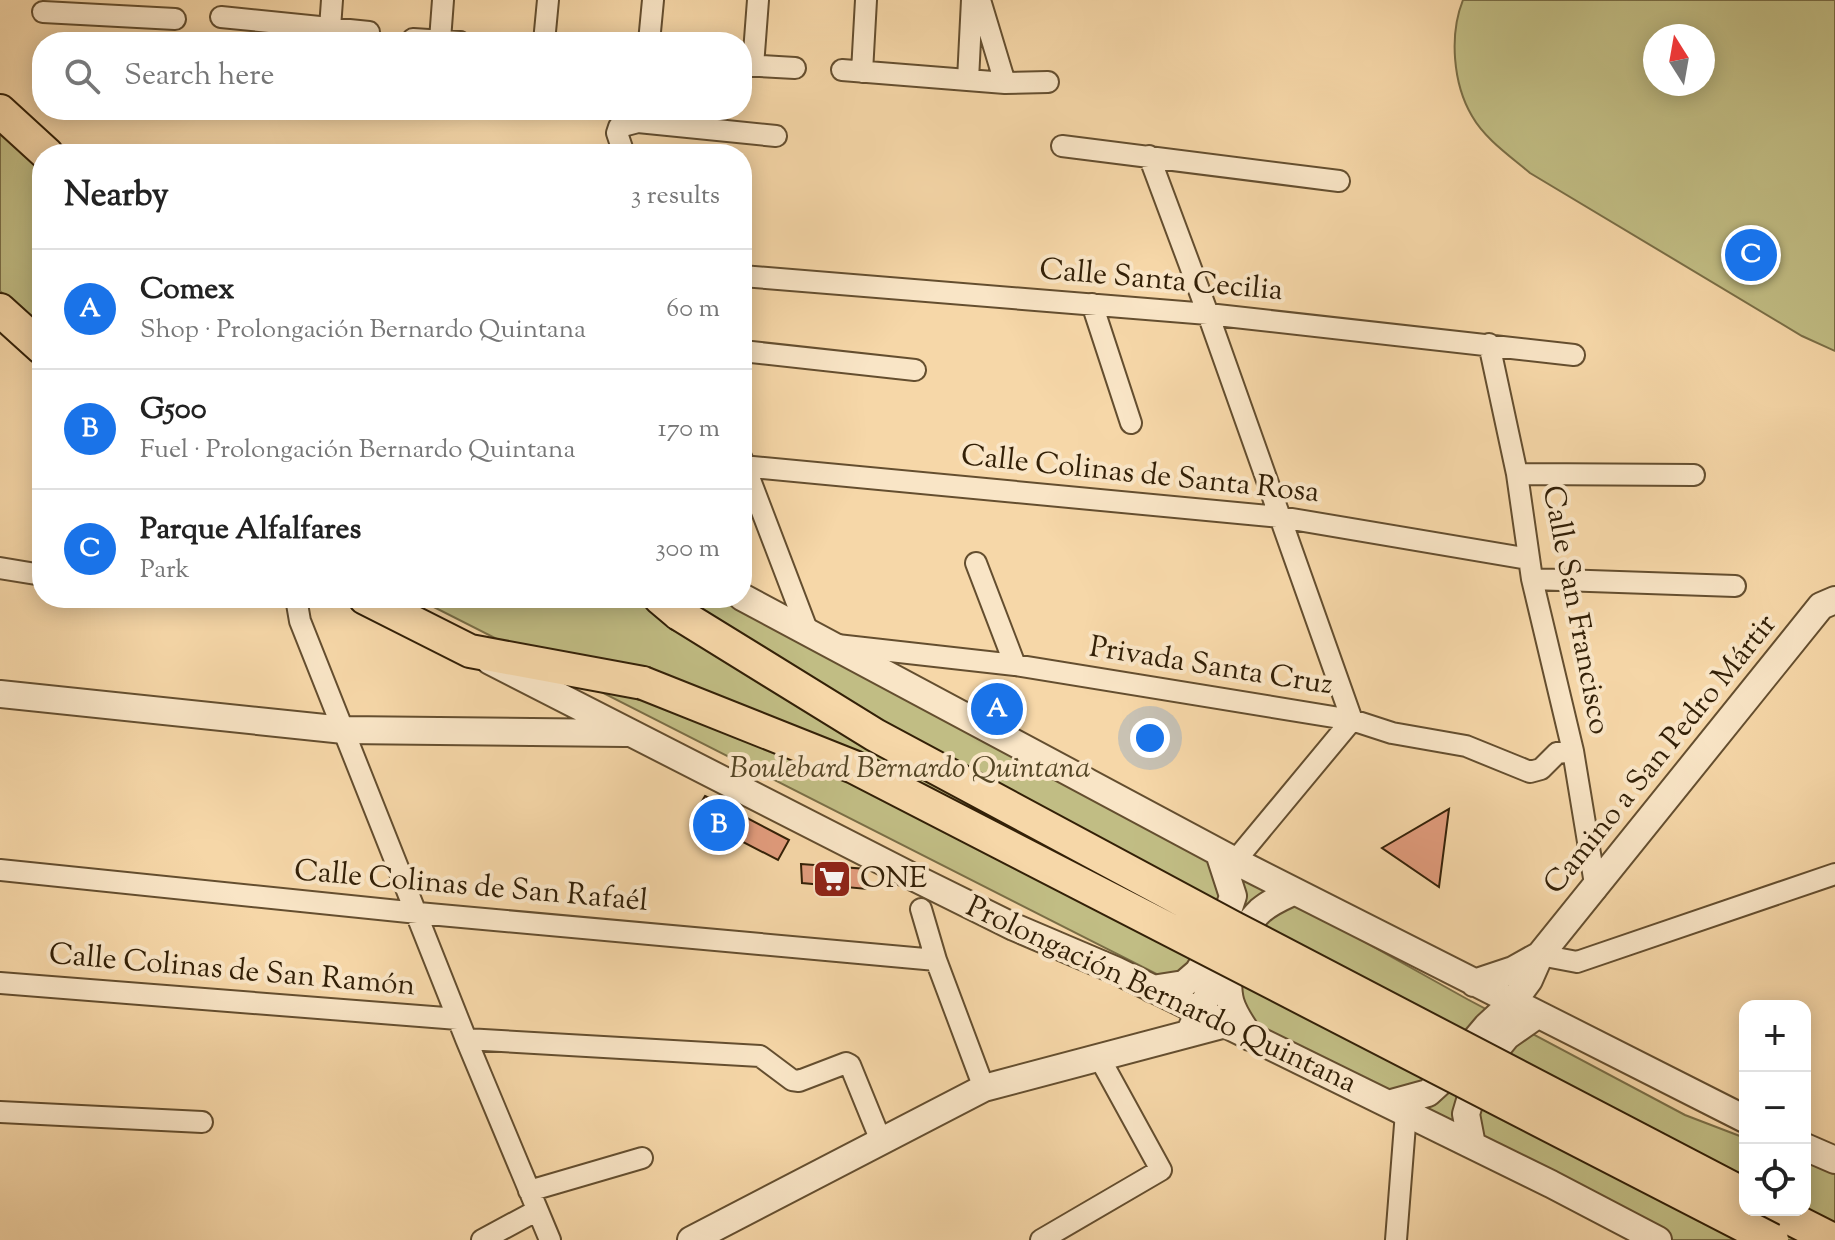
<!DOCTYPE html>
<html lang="en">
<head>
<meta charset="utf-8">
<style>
	:root { --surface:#fff; --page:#f2f2f2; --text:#222; --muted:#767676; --line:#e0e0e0; --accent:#1a73e8 }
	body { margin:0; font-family:"Sorts Mill Goudy",serif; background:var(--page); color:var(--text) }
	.controls { position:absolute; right:24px; bottom:24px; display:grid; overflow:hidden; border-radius:16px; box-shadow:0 4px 20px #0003 }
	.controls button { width:72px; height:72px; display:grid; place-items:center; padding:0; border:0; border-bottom:2px solid var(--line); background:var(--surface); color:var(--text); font:40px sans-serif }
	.compass { position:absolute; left:1643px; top:24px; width:72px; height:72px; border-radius:50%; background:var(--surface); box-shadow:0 4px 20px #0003; rotate:349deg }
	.you { position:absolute; left:1150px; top:738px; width:28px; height:28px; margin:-20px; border:6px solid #fff; border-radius:50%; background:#1a73e8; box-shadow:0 0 0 12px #1a73e833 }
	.badge { display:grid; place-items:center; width:52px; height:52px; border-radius:50%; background:var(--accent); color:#fff; font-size:26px; font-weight:700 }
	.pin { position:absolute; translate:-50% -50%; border:4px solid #fff; box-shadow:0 2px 8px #0006 }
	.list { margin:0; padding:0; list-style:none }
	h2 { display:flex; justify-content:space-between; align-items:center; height:104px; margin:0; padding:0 32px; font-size:34px }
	h2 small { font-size:26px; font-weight:400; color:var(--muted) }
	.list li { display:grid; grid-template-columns:52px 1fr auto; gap:24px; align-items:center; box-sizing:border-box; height:120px; padding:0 32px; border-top:2px solid var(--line) }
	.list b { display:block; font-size:30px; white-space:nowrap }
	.list p { margin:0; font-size:26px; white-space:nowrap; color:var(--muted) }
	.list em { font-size:26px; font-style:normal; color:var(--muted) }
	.icon { flex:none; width:44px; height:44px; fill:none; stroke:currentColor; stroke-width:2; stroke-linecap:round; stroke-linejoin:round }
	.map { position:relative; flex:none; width:1835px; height:1240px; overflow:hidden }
	.search { position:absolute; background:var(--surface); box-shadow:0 4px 20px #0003; left:32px; top:32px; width:720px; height:88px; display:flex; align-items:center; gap:20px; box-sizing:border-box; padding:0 28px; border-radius:32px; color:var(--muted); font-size:30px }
	.panel { position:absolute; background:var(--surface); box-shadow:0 4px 20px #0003; left:32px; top:144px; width:720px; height:464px; border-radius:32px }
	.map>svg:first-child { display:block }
	.green { fill:#c1bd84; stroke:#7a6e46; stroke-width:2; fill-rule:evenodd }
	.building { fill:#e29c7d; stroke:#332007; stroke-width:2 }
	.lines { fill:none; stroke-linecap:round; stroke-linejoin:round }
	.minor-casing { stroke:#644e2f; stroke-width:24 }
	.tertiary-casing { stroke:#644e2f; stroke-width:30 }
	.primary-casing { stroke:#332007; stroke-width:36 }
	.minor { stroke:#f9e5c6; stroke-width:20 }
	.tertiary { stroke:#f9e5c6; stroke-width:26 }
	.primary { stroke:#f6d7a8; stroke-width:32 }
	.primary-bridge-casing { stroke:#332007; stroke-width:36; stroke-linecap:butt }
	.primary-bridge { stroke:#f6d7a8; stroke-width:32 }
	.labels { text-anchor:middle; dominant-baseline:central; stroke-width:8; stroke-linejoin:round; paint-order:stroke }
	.street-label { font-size:30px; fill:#332007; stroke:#f9e5c6 }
	.park-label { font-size:30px; font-style:italic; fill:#564726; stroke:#f9e5c6 }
	.poi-label { font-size:30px; fill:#332007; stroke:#f9e5c6; text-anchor:start }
</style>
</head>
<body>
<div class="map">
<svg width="1835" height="1240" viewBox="0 0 1835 1240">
	<rect width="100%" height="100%" fill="#f6d7a8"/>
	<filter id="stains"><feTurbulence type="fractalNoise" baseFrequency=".0025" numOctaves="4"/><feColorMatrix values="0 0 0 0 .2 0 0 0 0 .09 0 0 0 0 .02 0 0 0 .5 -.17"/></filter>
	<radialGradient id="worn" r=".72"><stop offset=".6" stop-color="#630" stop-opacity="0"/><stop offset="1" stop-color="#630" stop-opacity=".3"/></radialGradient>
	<path class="green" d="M 1463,0 L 1835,0 L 1835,351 L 1802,336 L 1530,173 C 1510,156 1485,139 1472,116 C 1453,84 1449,35 1463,0 ZM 1655,36 L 1703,36 L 1703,84 L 1655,84 Z
		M 0,131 L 42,169 L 42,328 L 0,291 Z
		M 416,598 L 722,598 L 951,711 L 1467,999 L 1685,1115 L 1745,1138 L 1745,1210 L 1805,1210 L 1805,1162 L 1835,1173 L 1835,1240 L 1666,1240 L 1401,1098 Z"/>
	<path class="building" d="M 705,796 L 789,840 L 778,860 L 693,816 Z
		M 1449,809 L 1439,887 L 1382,848 Z
		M 801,864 L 867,869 L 867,889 L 802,883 Z"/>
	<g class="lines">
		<g class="minor-casing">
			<path id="minor" d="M 980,0 L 1005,83
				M 43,12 L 175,19
				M 221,17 L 369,32
				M 330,28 L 332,0
				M 413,39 L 460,42
				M 440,40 L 443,0
				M 544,42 L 548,0
				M 649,42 L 653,0
				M 742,65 L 795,68
				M 753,66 L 758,0
				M 842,70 L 1005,83 L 1048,82
				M 862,72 L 866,0
				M 968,80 L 972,0
				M 1062,146 L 1339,181
				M 624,154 L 617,133 L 619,127 L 638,122 L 776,136
				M 1149,156 L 1208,314 L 1352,720 L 1235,861
				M 742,276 L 1208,314 L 1574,355
				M 1092,304 L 1131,423
				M 1489,344 L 1517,474 L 1532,579 L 1573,751 L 1596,890
				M 742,351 L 915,370
				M 742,459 L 808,632
				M 742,466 L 1280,517 L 1529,559
				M 1517,474 L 1694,475
				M 976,563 L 1015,665
				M 0,568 L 42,575
				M 1532,579 L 1735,586
				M 296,598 L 300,621 L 466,1039 L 550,1240
				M 837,645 L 1015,665 L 1352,720 L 1392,733 L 1466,746 L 1530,772 L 1541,769 L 1557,753 L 1573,751
				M 0,870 L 418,913 L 936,960
				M 921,909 L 936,960 L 984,1088
				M 1540,955 L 1577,962 L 1835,874
				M 0,983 L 458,1019
				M 466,1039 L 760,1056 L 792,1080 L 799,1081 L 846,1063 L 850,1065 L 881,1141
				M 0,1112 L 202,1122
				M 529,1191 L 642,1158
				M 482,1240 L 536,1211
				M 1041,1240 L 1161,1170 L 1099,1057
				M 1396,1240 L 1406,1112"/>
		</g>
		<g class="tertiary-casing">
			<path id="tertiary" d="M 742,597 L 1235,861 L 1745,1119
				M 490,661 L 917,879 L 1014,927 L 1115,970 L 1551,1184 L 1658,1240
				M 0,694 L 344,730 L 625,733
				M 1229,962 C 1226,999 1229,1007 1250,1037
				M 1474,983 L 1513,970 L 1540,955
				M 1152,989 L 1184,984 L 1198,972 L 1219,938 L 1233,896 L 1219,853
				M 1192,1027 C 1209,994 1234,936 1260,911 C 1270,902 1282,897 1293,892
				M 1388,1104 L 1428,1093 L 1439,1083 L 1487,1026 L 1512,1003 L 1529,980 L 1540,955 L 1821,606 L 1835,600
				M 1472,1145 L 1466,1114 L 1479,1070 L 1507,1036 L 1537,1015
				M 1805,1147 L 1835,1160
				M 691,1240 L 984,1088 L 1222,1025"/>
		</g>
		<g class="primary-casing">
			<path id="primary" d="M 0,111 L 47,154
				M 0,310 L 42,348
				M 365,598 L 470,651 L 643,683
				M 660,598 L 679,614
				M 1774,1210 L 1833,1240"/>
		</g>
		<use href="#minor" class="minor"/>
		<use href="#tertiary" class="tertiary"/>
		<use href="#primary" class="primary"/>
		<g class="primary-bridge-casing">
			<path id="primary-bridge" d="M 679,614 L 875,735 L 1232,927 L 1745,1195
				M 643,683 L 854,767 L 1772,1240"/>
		</g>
		<use href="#primary-bridge" class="primary-bridge"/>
	</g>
	<defs>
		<g id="supermarket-square" transform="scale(2)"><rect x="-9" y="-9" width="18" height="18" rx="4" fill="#8f2418" stroke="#f9e5c6"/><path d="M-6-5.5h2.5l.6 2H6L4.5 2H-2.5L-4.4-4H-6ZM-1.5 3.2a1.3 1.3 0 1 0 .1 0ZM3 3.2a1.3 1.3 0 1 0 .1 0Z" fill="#fff"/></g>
	</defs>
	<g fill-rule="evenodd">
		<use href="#supermarket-square" x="832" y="879"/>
	</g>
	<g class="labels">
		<g class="street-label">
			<text transform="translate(1161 281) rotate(5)">Calle Santa Cecilia</text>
			<text transform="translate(1140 475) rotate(6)">Calle Colinas de Santa Rosa</text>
			<text transform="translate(1575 610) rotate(79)">Calle San Francisco</text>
			<text transform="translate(1211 667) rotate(9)">Privada Santa Cruz</text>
			<text transform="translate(1661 755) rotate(-51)">Camino a San Pedro Mártir</text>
			<text transform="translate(471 887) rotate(5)">Calle Colinas de San Rafaél</text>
			<text transform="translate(232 971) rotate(5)">Calle Colinas de San Ramón</text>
			<text transform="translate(1161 996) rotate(25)">Prolongación Bernardo Quintana</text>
		</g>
		<g class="park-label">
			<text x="910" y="769">Boulebard Bernardo Quintana</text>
		</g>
		<g class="poi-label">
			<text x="860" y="879">ONE</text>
		</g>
	</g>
	<rect width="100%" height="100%" filter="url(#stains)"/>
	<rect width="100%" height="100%" fill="url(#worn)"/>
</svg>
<div class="controls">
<button>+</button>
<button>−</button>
<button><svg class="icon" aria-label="locate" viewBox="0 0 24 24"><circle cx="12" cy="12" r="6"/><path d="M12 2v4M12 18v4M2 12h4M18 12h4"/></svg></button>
</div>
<svg class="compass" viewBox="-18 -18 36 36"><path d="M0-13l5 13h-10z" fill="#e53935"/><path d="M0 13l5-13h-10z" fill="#767676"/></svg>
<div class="you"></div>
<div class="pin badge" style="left:997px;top:709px">A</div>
<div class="pin badge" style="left:719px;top:825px">B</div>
<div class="pin badge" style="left:1751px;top:255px">C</div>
<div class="search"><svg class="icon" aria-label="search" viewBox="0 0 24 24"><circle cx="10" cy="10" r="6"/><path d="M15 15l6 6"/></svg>Search here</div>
<section class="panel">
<h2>Nearby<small>3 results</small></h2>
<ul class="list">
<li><span class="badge">A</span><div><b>Comex</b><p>Shop · Prolongación Bernardo Quintana</p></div><em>60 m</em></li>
<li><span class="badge">B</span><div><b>G500</b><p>Fuel · Prolongación Bernardo Quintana</p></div><em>170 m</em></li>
<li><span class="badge">C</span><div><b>Parque Alfalfares</b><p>Park</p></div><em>300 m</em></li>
</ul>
</section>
</div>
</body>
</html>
